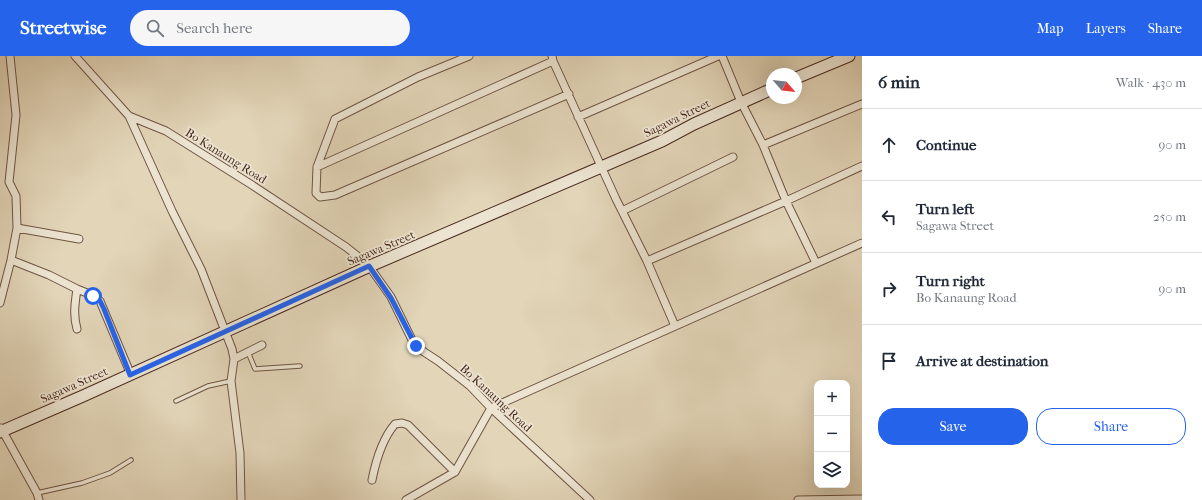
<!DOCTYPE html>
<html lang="en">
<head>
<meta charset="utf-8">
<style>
	:root { --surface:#fff; --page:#f6f6f7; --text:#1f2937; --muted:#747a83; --line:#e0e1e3; --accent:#2563eb }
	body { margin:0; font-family:"IM FELL French Canon",serif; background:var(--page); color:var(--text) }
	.controls { position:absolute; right:12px; bottom:12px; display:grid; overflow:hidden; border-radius:8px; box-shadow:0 4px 16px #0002 }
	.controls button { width:36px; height:36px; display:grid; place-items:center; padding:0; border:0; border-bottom:1px solid var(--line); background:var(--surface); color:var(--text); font:20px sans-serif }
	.compass { position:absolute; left:766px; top:12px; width:36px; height:36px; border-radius:50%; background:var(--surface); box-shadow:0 4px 16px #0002; rotate:118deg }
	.stop { position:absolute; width:12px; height:12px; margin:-9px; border:3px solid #2563eb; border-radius:50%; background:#fff }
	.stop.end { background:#2563eb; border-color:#fff; box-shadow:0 1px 4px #0008 }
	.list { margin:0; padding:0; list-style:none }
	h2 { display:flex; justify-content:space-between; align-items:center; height:52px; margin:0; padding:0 16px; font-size:17px }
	h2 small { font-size:13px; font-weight:400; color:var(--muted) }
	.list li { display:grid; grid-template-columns:26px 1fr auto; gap:12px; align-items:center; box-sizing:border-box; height:72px; padding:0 16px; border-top:1px solid var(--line) }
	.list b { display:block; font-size:15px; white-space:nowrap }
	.list p { margin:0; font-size:13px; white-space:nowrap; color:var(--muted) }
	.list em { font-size:13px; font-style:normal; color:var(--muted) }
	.actions { display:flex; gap:8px; padding:12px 16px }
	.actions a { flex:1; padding:9px 0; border:1px solid var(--accent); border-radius:16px; text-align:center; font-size:14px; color:var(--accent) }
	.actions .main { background:var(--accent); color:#fff }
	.icon { flex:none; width:22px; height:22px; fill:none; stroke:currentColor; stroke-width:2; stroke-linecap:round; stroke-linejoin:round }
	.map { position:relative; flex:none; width:862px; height:444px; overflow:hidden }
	header { display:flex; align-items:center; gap:24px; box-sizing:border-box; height:56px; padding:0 20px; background:var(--accent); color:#fff }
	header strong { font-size:19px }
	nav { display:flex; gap:22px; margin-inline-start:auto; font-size:14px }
	.search { width:280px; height:36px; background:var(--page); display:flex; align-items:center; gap:10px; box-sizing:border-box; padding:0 14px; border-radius:22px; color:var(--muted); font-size:15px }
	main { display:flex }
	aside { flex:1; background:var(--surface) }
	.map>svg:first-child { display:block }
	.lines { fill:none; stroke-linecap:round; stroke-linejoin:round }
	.lane-casing { stroke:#6f5444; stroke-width:5.5 }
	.street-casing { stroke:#6f5444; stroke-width:9 }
	.secondary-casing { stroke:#49291e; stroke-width:13 }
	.lane { stroke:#ece4d1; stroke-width:3.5 }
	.street { stroke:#ece4d1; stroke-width:7 }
	.secondary { stroke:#ece4d1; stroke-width:11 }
	.route { stroke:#2563eb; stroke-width:5 }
	.labels { text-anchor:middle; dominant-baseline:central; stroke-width:3.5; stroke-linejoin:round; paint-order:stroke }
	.street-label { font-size:12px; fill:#49291e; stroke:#ece4d1 }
</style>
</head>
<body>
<header>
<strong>Streetwise</strong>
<div class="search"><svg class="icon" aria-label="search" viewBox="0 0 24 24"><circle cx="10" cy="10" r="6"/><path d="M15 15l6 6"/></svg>Search here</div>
<nav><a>Map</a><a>Layers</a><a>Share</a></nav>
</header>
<main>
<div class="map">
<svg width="862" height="444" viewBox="0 0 862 444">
	<rect width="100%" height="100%" fill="#e2d5b8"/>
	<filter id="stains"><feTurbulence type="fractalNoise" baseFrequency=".005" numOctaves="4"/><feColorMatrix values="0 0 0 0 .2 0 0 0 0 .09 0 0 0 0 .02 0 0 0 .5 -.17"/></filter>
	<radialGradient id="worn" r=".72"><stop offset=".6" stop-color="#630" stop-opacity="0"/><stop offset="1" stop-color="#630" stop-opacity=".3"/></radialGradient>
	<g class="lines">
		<g class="lane-casing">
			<path id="lane" d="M 248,296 L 255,313 L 300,310
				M 176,345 L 208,330 L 231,325
				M 37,437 L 82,427 L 110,417 L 131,404"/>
		</g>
		<g class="street-casing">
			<path id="street" d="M 75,0 L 129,60 L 166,75 L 252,129 L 346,191 L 370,210
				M 469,0 L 418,21 L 335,63 L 317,111 L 316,137 L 320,141 L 335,139 L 569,38
				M 552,0 L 553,5 L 616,143 L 647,205 L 675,270
				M 722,0 L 741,46 L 763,89 L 786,145 L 816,207
				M 129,60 L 172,155 L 201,213 L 232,293 L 234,303 L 231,325 L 240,397 L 241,444
				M 578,61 L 718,0
				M 763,89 L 862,48
				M 317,111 L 553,5
				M 622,155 L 733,101
				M 17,172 L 79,183
				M 11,204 L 49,219 L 77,233 L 87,237 L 100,245 L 131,319
				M 647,205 L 786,145 L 862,110
				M 369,210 L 391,241 L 415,290 L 438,305 L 470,330 L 491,352 L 590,444
				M 77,233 C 75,247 73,259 77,273
				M 0,247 L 11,204 L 17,172 L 16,140 L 9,126 L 16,59 L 10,0
				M 234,303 L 262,289
				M 1,372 L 37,437 L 39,444
				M 372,424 C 376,404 382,383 395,368 L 402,367 L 408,369 L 455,416
				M 406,444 L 455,416 L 491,352 L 862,187
				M 798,444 L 862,443"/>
		</g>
		<g class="secondary-casing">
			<path id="secondary" d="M 796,22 L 849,0
				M 0,376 L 83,340 L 370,210 L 662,85 L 694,68 L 772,33"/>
		</g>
		<use href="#lane" class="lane"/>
		<use href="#street" class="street"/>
		<use href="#secondary" class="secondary"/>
	</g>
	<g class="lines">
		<path class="route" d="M 93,240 L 100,245 L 104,253 L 130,319 L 369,210 L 391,242 L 416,290"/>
	</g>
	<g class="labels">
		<g class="street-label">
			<text transform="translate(677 62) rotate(-26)">Sagawa Street</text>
			<text transform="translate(226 100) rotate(32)">Bo Kanaung Road</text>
			<text transform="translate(381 192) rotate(-23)">Sagawa Street</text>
			<text transform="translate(74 329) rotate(-24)">Sagawa Street</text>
			<text transform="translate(496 342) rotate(43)">Bo Kanaung Road</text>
		</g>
	</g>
	<rect width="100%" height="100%" filter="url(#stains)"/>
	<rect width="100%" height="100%" fill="url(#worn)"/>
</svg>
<div class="controls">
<button>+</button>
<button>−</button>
<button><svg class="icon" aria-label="layers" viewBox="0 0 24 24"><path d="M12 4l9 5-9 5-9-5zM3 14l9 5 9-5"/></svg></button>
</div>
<svg class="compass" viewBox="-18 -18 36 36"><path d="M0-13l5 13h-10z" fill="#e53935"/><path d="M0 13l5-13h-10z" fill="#747a83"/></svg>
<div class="stop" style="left:93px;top:240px"></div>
<div class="stop end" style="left:416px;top:290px"></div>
</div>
<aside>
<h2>6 min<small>Walk · 430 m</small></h2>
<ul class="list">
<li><svg class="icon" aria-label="ahead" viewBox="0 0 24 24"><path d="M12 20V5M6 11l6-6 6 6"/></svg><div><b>Continue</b></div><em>90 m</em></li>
<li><svg class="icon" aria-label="left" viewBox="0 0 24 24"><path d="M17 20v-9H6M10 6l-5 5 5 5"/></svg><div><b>Turn left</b><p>Sagawa Street</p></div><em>250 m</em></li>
<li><svg class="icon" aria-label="right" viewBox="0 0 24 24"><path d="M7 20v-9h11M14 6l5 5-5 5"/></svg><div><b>Turn right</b><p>Bo Kanaung Road</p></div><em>90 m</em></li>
<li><svg class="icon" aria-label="arrive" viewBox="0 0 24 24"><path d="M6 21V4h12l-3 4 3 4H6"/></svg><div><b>Arrive at destination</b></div></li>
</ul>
<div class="actions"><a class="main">Save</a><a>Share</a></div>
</aside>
</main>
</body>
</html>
